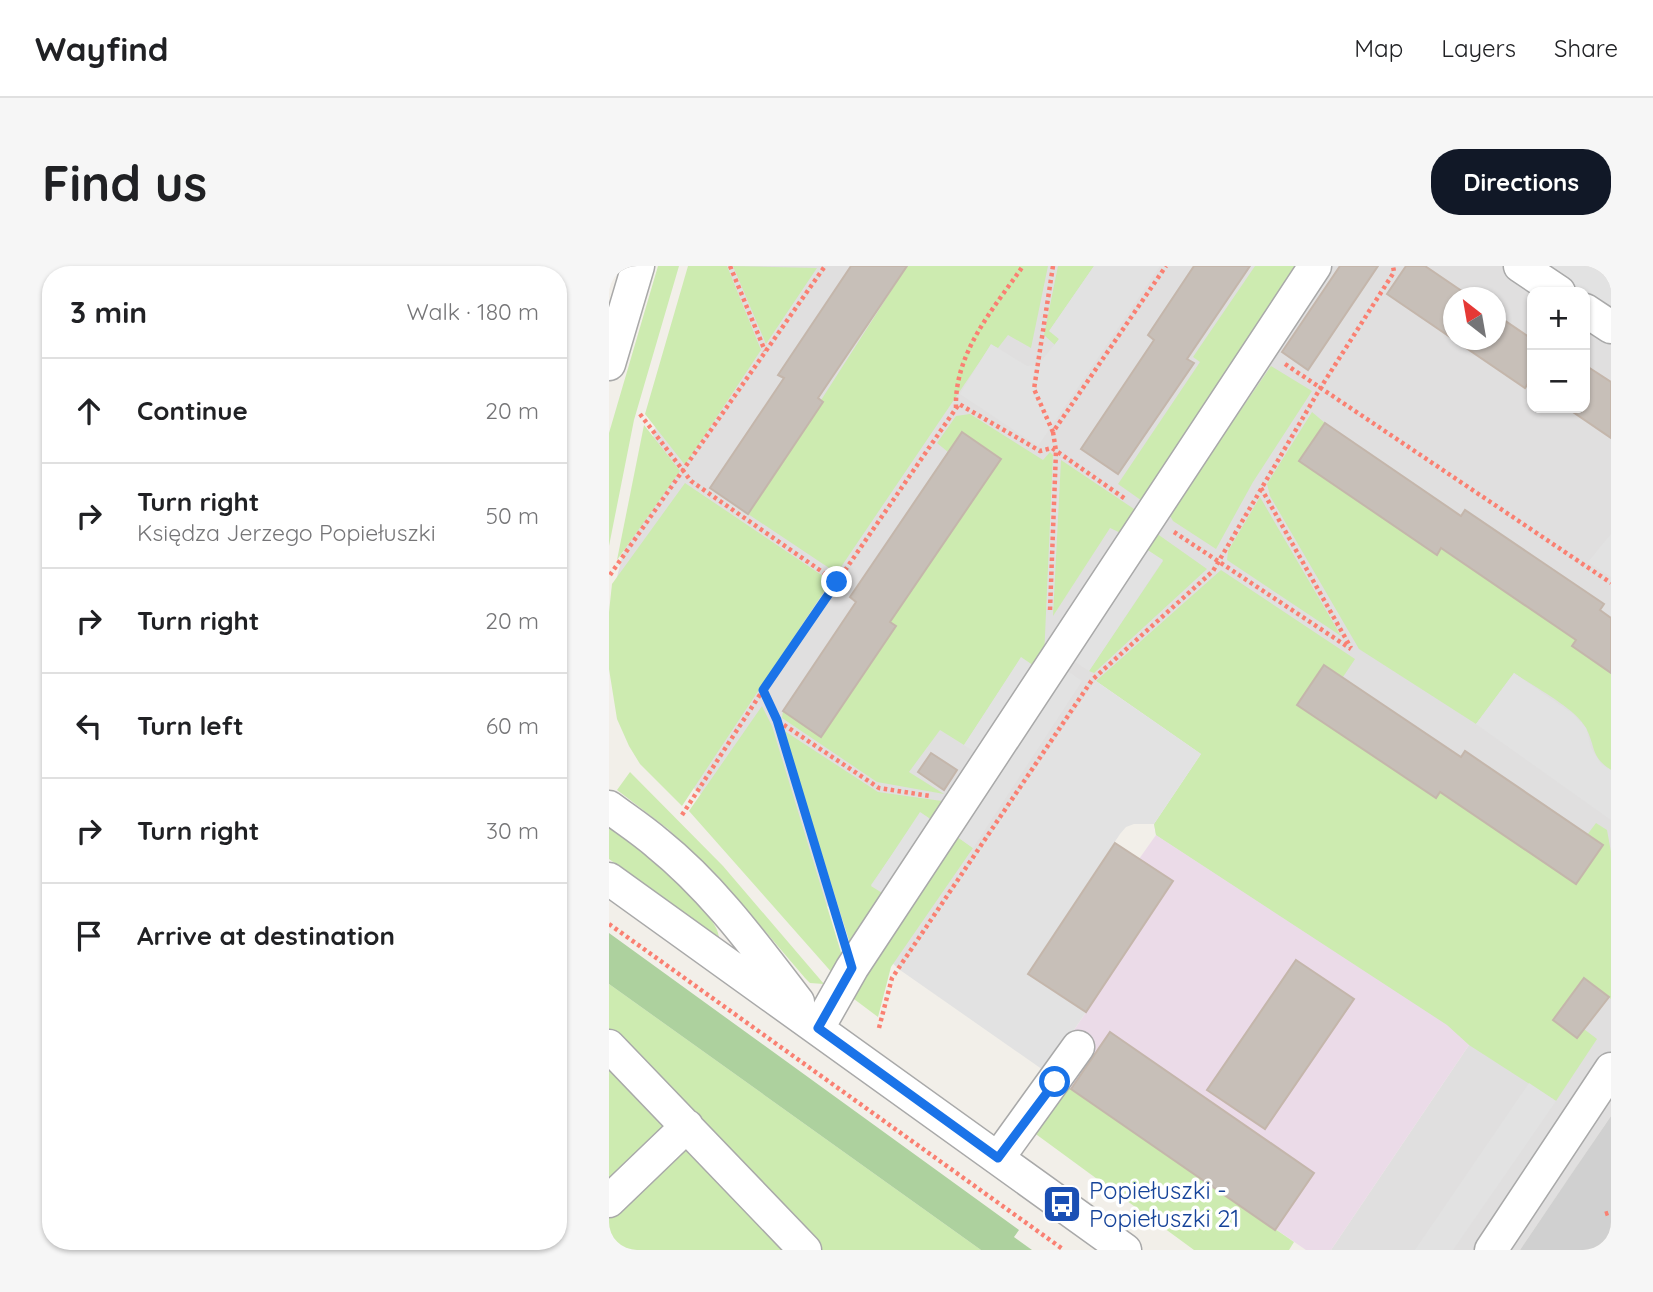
<!DOCTYPE html>
<html lang="en">
<head>
<meta charset="utf-8">
<style>
	:root { --surface:#fff; --page:#f6f6f6; --text:#202124; --muted:#757577; --line:#e0e0e0; --accent:#111827 }
	body { margin:0; font-family:Quicksand,sans-serif; background:var(--page); color:var(--text) }
	.controls { position:absolute; right:21px; top:21px; display:grid; overflow:hidden; border-radius:14px; box-shadow:0 2px 5px #0004 }
	.controls button { width:63px; height:63px; display:grid; place-items:center; padding:0; border:0; border-bottom:2px solid var(--line); background:var(--surface); color:var(--text); font:35px sans-serif }
	.compass { position:absolute; left:834px; top:21px; width:63px; height:63px; border-radius:50%; background:var(--surface); box-shadow:0 2px 5px #0004; rotate:329deg }
	.stop { position:absolute; width:21px; height:21px; margin:-16px; border:5px solid #1a73e8; border-radius:50%; background:#fff }
	.stop.end { background:#1a73e8; border-color:#fff; box-shadow:0 2px 7px #0008 }
	.list { margin:0; padding:0; list-style:none }
	h2 { display:flex; justify-content:space-between; align-items:center; height:91px; margin:0; padding:0 28px; font-size:30px }
	h2 small { font-size:23px; font-weight:400; color:var(--muted) }
	.list li { display:grid; grid-template-columns:46px 1fr auto; gap:21px; align-items:center; box-sizing:border-box; height:105px; padding:0 28px; border-top:2px solid var(--line) }
	.list b { display:block; font-size:26px; white-space:nowrap }
	.list p { margin:0; font-size:23px; white-space:nowrap; color:var(--muted) }
	.list em { font-size:23px; font-style:normal; color:var(--muted) }
	.icon { flex:none; width:38px; height:38px; fill:none; stroke:currentColor; stroke-width:2; stroke-linecap:round; stroke-linejoin:round }
	.map { position:relative; flex:none; width:1002px; height:984px; overflow:hidden; border-radius:28px }
	header { display:flex; align-items:center; gap:42px; box-sizing:border-box; height:98px; padding:0 35px; background:var(--surface); border-bottom:2px solid var(--line) }
	header strong { font-size:33px }
	nav { display:flex; gap:38px; margin-inline-start:auto; font-size:24px }
	.intro { display:flex; align-items:center; justify-content:space-between; box-sizing:border-box; height:168px; padding:0 42px }
	h1 { margin:0; font-size:49px }
	.button { padding:18px 32px; border-radius:28px; background:var(--accent); color:#fff; font-size:24px; font-weight:700 }
	main { display:flex; gap:42px; padding:0 42px }
	aside { flex:1; background:var(--surface); border-radius:28px; box-shadow:0 2px 5px #0004 }
	.map>svg:first-child { display:block }
	.residential { fill:#e0dfdf; fill-rule:evenodd }
	.industrial { fill:#ebdbe8 }
	.religious { fill:#d0d0d0 }
	.grass { fill:#cdebb0 }
	.forest { fill:#add19e }
	.parking { fill:#e2e2e2 }
	.building { fill:#c7bfb8; stroke:#c4b6ab; stroke-width:2 }
	.lines { fill:none; stroke-linecap:round; stroke-linejoin:round }
	.minor-casing { stroke:#a9a9a9; stroke-width:35 }
	.path { stroke:#fa8072; stroke-width:4.5; stroke-dasharray:3.5 3.5; stroke-linecap:butt }
	.minor { stroke:#fff; stroke-width:32 }
	.route { stroke:#1a73e8; stroke-width:9 }
	.labels { text-anchor:middle; dominant-baseline:central; stroke-width:7; stroke-linejoin:round; paint-order:stroke }
	.transit-label { font-size:24px; fill:#164399; stroke:#fff; text-anchor:start }
</style>
</head>
<body>
<header>
<strong>Wayfind</strong>
<nav><a>Map</a><a>Layers</a><a>Share</a></nav>
</header>
<div class="intro"><h1>Find us</h1><a class="button">Directions</a></div>
<main>
<aside>
<h2>3 min<small>Walk · 180 m</small></h2>
<ul class="list">
<li><svg class="icon" aria-label="ahead" viewBox="0 0 24 24"><path d="M12 20V5M6 11l6-6 6 6"/></svg><div><b>Continue</b></div><em>20 m</em></li>
<li><svg class="icon" aria-label="right" viewBox="0 0 24 24"><path d="M7 20v-9h11M14 6l5 5-5 5"/></svg><div><b>Turn right</b><p>Księdza Jerzego Popiełuszki</p></div><em>50 m</em></li>
<li><svg class="icon" aria-label="right" viewBox="0 0 24 24"><path d="M7 20v-9h11M14 6l5 5-5 5"/></svg><div><b>Turn right</b></div><em>20 m</em></li>
<li><svg class="icon" aria-label="left" viewBox="0 0 24 24"><path d="M17 20v-9H6M10 6l-5 5 5 5"/></svg><div><b>Turn left</b></div><em>60 m</em></li>
<li><svg class="icon" aria-label="right" viewBox="0 0 24 24"><path d="M7 20v-9h11M14 6l5 5-5 5"/></svg><div><b>Turn right</b></div><em>30 m</em></li>
<li><svg class="icon" aria-label="arrive" viewBox="0 0 24 24"><path d="M6 21V4h12l-3 4 3 4H6"/></svg><div><b>Arrive at destination</b></div></li>
</ul>
</aside>
<div class="map">
<svg width="1002" height="984" viewBox="0 0 1002 984">
	<rect width="100%" height="100%" fill="#f2efe9"/>
	<path class="residential" d="M 88,0 L 1002,0 L 1002,850 L 911,984 L 722,984 L 860,779 L 838,759 L 547,569 L 545,558 L 592,488 L 487,415 L 291,704 L 12,458 L 7,315 ZM 923,26 L 976,26 L 976,142 L 923,142 ZM 844,32 L 886,32 L 886,74 L 844,74 Z"/>
	<path class="industrial" d="M 547,569 L 839,759 L 860,779 L 722,984 L 697,984 L 437,806 L 564,616 L 530,593 Z"/>
	<path class="religious" d="M 1002,850 L 1002,984 L 911,984 L 961,910 Z"/>
	<path class="grass" d="M 49,0 L 70,0 L 25,154 L 0,280 L 0,167 Z
		M 79,0 L 118,0 L 152,84 L 76,199 L 36,148 Z
		M 124,0 L 208,2 L 157,78 Z
		M 298,0 L 439,0 L 422,82 L 399,69 L 389,82 L 382,79 L 230,304 L 223,304 L 139,248 Z
		M 449,0 L 485,0 L 441,64 L 450,73 L 446,79 L 435,69 Z
		M 646,0 L 697,0 L 536,237 L 509,218 L 591,96 L 584,91 Z
		M 662,100 L 703,125 L 644,216 L 607,283 L 564,255 L 560,248 Z
		M 703,146 L 716,157 L 691,195 L 828,289 L 832,282 L 967,374 L 963,380 L 1002,407 L 1002,504 C 981,490 987,481 977,462 C 966,442 925,421 905,407 L 867,458 L 750,383 L 661,230 L 658,218 Z
		M 361,148 L 434,194 L 441,186 L 444,189 L 435,392 L 428,402 L 412,392 L 355,479 L 331,464 L 300,506 L 335,528 L 268,516 L 173,452 L 174,445 L 212,471 L 286,360 L 281,356 L 391,193 L 353,166 L 339,186 L 328,177 L 347,150 Z
		M 35,159 L 71,205 L 8,294 Z
		M 452,194 L 531,247 L 516,269 L 501,262 L 444,350 Z
		M 76,217 L 217,312 L 220,318 L 73,540 L 31,498 L 20,480 L 8,453 L 0,403 L 0,346 L 3,318 Z
		M 651,231 L 732,370 L 618,294 L 619,285 Z
		M 547,267 L 598,303 L 485,407 L 480,405 L 554,295 L 537,283 Z
		M 612,304 L 746,393 L 734,411 L 715,399 L 688,439 L 826,532 L 831,526 L 967,618 L 993,580 L 978,569 L 987,557 L 998,564 L 1002,586 L 1002,733 L 975,712 L 944,754 L 968,772 L 975,763 L 988,773 L 947,835 L 860,779 L 838,759 L 547,569 L 545,558 L 592,488 L 487,415 Z
		M 153,440 L 163,460 L 234,693 L 225,709 L 80,545 Z
		M 174,464 L 269,526 L 340,536 L 327,557 L 312,547 L 262,619 L 278,630 L 243,684 Z
		M 21,506 L 114,600 L 215,718 L 201,717 L 196,712 L 109,610 L 59,563 L 8,524 Z
		M 0,560 C 23,577 111,646 110,672 L 0,593 Z
		M 347,570 L 364,582 L 282,701 L 269,751 L 241,730 Z
		M 0,718 L 372,984 L 0,984 Z
		M 458,820 L 685,976 L 680,984 L 585,984 L 424,866 Z"/>
	<path class="forest" d="M 0,667 L 410,964 L 405,971 L 423,984 L 372,984 L 0,718 Z"/>
	<path class="parking" d="M 485,0 L 551,0 L 429,180 L 351,128 L 382,78 L 418,100 L 429,99 L 450,73 L 440,65 Z
		M 911,0 L 982,0 L 1002,14 L 1002,61 L 976,44 L 976,26 L 950,26 Z
		M 1002,268 L 1002,311 L 979,296 Z
		M 537,283 L 554,294 L 480,405 L 463,394 Z
		M 412,391 L 428,402 L 371,489 L 355,479 Z
		M 457,404 L 473,415 L 364,582 L 347,570 Z
		M 905,407 L 964,448 L 977,462 L 982,482 L 992,498 L 1002,504 L 1002,554 L 867,458 Z
		M 487,415 L 592,488 L 545,558 L 525,558 L 517,561 L 511,568 L 419,707 L 477,746 L 437,806 L 291,704 Z
		M 311,546 L 327,557 L 278,630 L 262,620 Z
		M 920,817 L 947,835 L 844,984 L 806,984 Z"/>
	<path class="building" d="M 242,0 L 298,0 L 209,132 L 214,136 L 139,248 L 101,222 L 175,112 L 169,109 Z
		M 585,0 L 641,0 L 578,93 L 585,97 L 509,208 L 472,183 L 545,74 L 539,69 Z
		M 731,0 L 769,0 L 699,104 L 673,86 Z
		M 797,0 L 816,0 L 863,32 L 844,32 L 844,74 L 886,74 L 886,48 L 923,73 L 923,118 L 920,116 L 916,122 L 778,28 Z
		M 976,99 L 1002,116 L 1002,172 L 958,142 L 976,142 Z
		M 716,157 L 852,250 L 856,244 L 995,338 L 991,344 L 1002,352 L 1002,407 L 963,380 L 967,374 L 832,282 L 828,289 L 690,195 Z
		M 353,166 L 392,193 L 281,356 L 287,360 L 212,471 L 174,445 L 247,336 L 241,331 Z
		M 715,399 L 852,491 L 856,485 L 994,579 L 967,618 L 831,526 L 827,532 L 688,439 Z
		M 322,487 L 348,504 L 335,524 L 309,506 Z
		M 506,577 L 564,615 L 477,746 L 419,708 Z
		M 687,694 L 745,733 L 656,863 L 598,824 Z
		M 975,712 L 1000,731 L 968,772 L 944,754 Z
		M 501,766 L 705,907 L 666,964 L 462,823 Z"/>
	<g class="lines">
		<g class="minor-casing">
			<path id="minor" d="M 911,0 L 950,26
				M 976,44 L 1002,61
				M 0,98 L 29,0
				M 0,541 C 16,553 33,564 48,577 C 104,622 146,680 189,736
				M 0,613 L 516,984
				M 209,762 L 243,702 L 706,0
				M 0,780 L 196,984
				M 389,892 L 469,781
				M 0,935 L 78,860
				M 882,984 L 1002,803"/>
		</g>
		<path class="path" d="M 121,0 L 156,85
			M 676,98 L 1002,317
			M 347,142 C 345,87 385,42 414,0
			M 31,148 L 82,215 L 228,316
			M 444,166 L 425,123 L 444,0
			M 652,222 L 742,382
			M 565,266 L 742,383
			M 1,309 L 216,0
			M 441,344 L 447,185 L 444,166 L 557,0
			M 155,424 L 168,455 L 231,663
			M 169,455 L 270,522 L 321,530
			M 73,549 L 154,424 L 350,138 L 431,185 L 443,182 L 518,234
			M 0,658 L 455,984
			M 270,762 L 283,712 L 483,414 L 604,305 L 712,121 L 785,6 L 784,0
			M 996,948 L 1002,946"/>
		<use href="#minor" class="minor"/>
	</g>
	<g class="lines">
		<path class="route" d="M 228,316 L 154,424 L 168,454 L 243,702 L 209,762 L 389,892 L 446,816"/>
	</g>
	<defs>
		<g id="bus-square" transform="scale(2.0125)"><rect x="-9" y="-9" width="18" height="18" rx="4" fill="#1a4fb4" stroke="#fff"/><path d="M-5-6H5V4H4V6H2V4H-2V6H-4V4H-5ZM-3.5-4V0h7V-4ZM-3.5 1.2v1.5H-2V1.2ZM2 1.2v1.5H3.5V1.2Z" fill="#fff"/></g>
	</defs>
	<g fill-rule="evenodd">
		<use href="#bus-square" x="453" y="938"/>
	</g>
	<g class="labels">
		<g class="transit-label">
			<text x="480" y="924">Popiełuszki -<tspan x="480" dy="28">Popiełuszki 21</tspan></text>
		</g>
	</g>
</svg>
<div class="controls">
<button>+</button>
<button>−</button>
</div>
<svg class="compass" viewBox="-18 -18 36 36"><path d="M0-13l5 13h-10z" fill="#e53935"/><path d="M0 13l5-13h-10z" fill="#757577"/></svg>
<div class="stop" style="left:446px;top:816px"></div>
<div class="stop end" style="left:228px;top:316px"></div>
</div>
</main>
</body>
</html>
